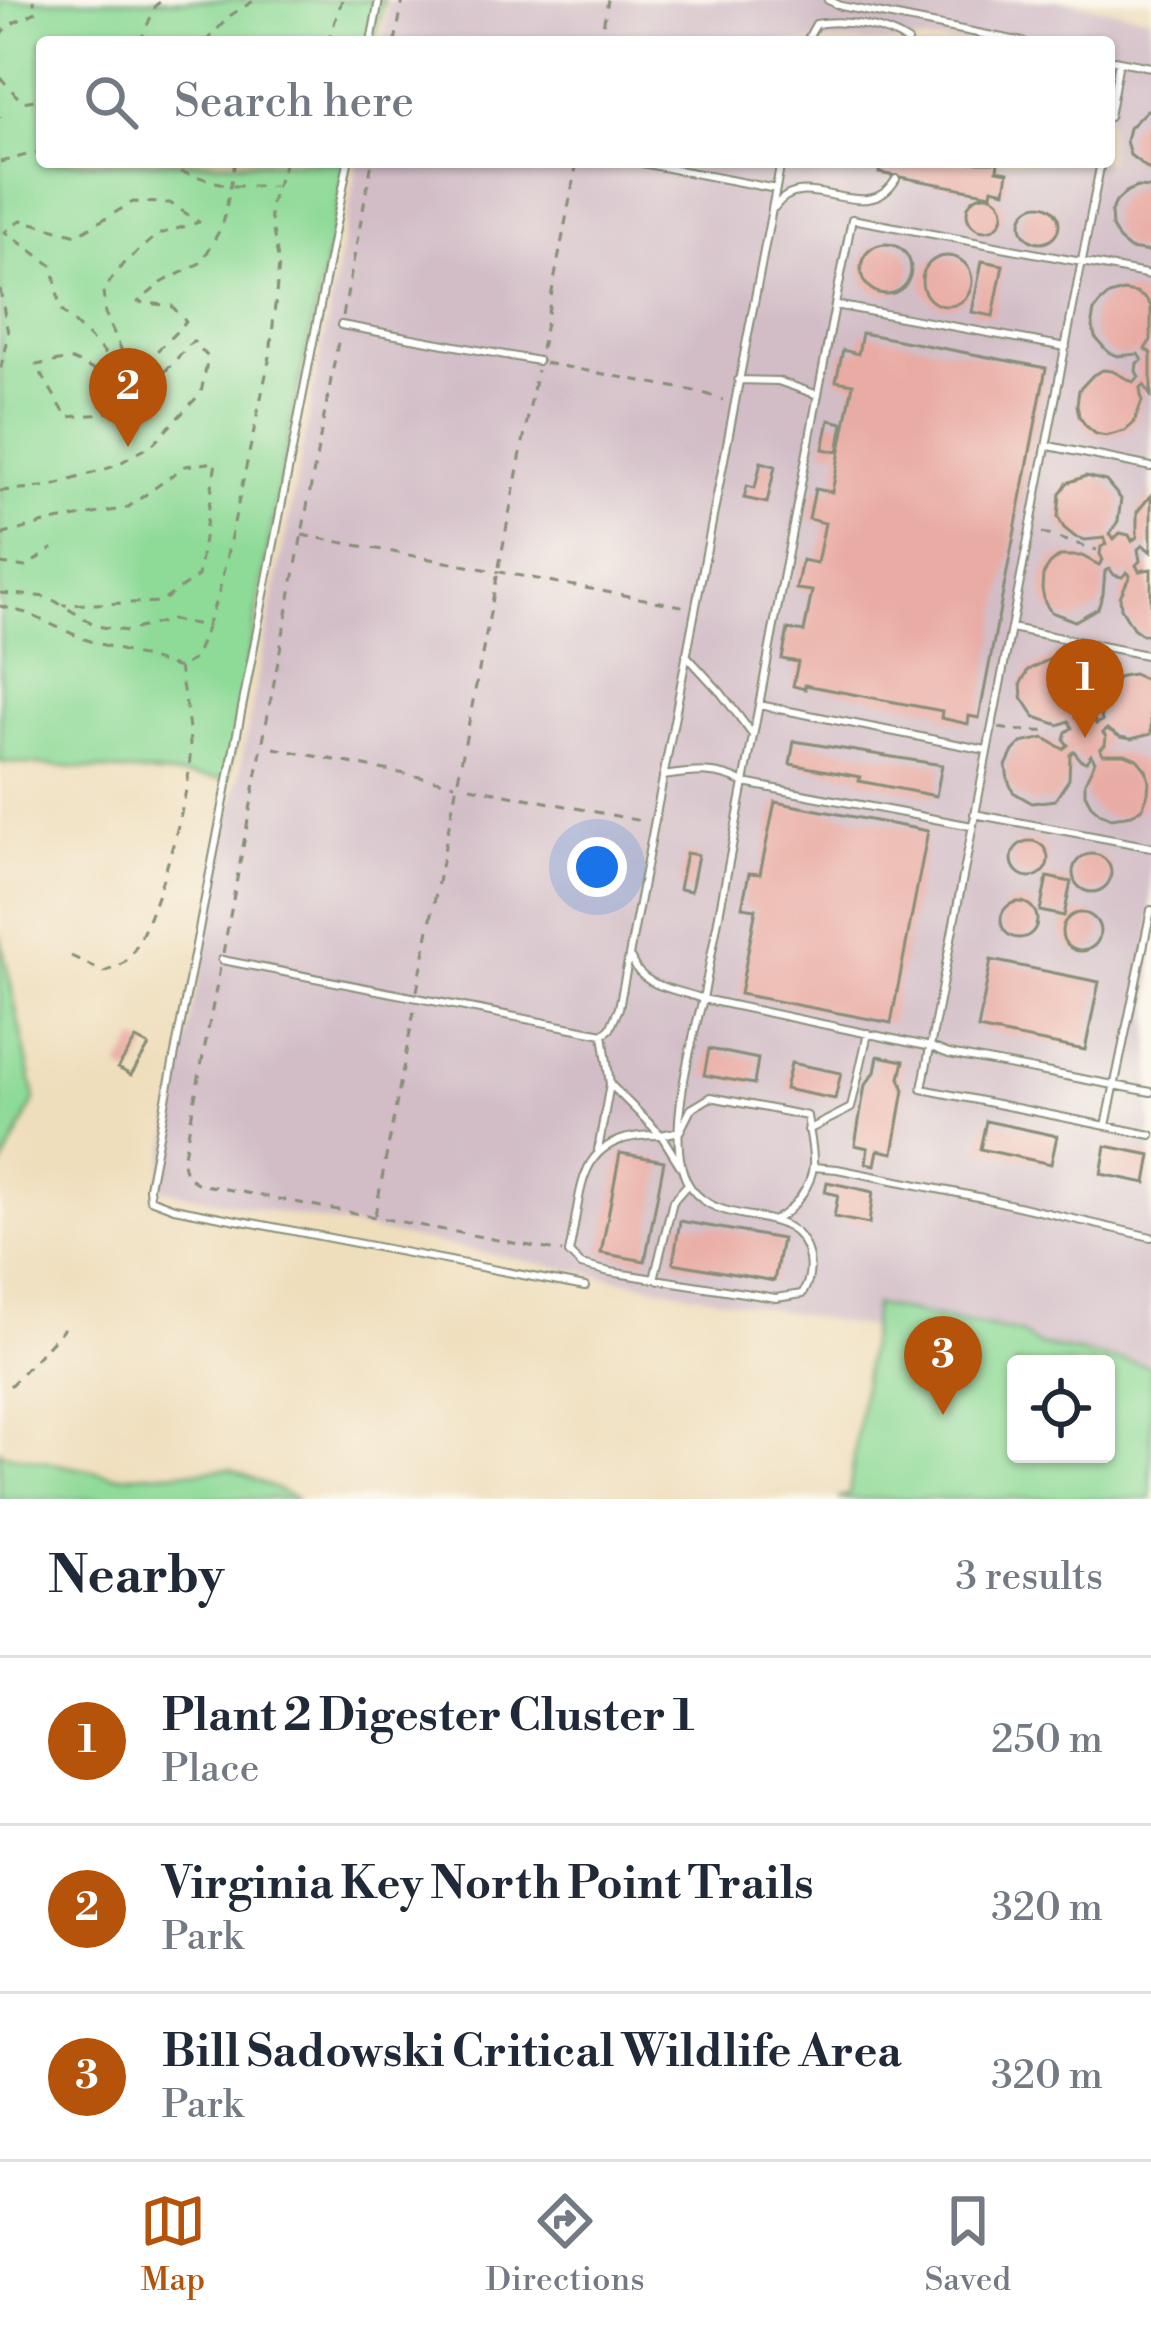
<!DOCTYPE html>
<html lang="en">
<head>
<meta charset="utf-8">
<style>
	:root { --surface:#fff; --page:#f6f6f7; --text:#1f2937; --muted:#747a83; --line:#e0e1e3; --accent:#b45309 }
	body { margin:0; font-family:"Libre Bodoni",serif; background:var(--page); color:var(--text) }
	.controls { position:absolute; right:36px; bottom:36px; display:grid; overflow:hidden; border-radius:12px; box-shadow:0 3px 9px #0004 }
	.controls button { width:108px; height:108px; display:grid; place-items:center; padding:0; border:0; border-bottom:3px solid var(--line); background:var(--surface); color:var(--text); font:60px sans-serif }
	.you { position:absolute; left:597px; top:867px; width:42px; height:42px; margin:-30px; border:9px solid #fff; border-radius:50%; background:#1a73e8; box-shadow:0 0 0 18px #1a73e833 }
	.badge { display:grid; place-items:center; width:78px; height:78px; border-radius:50%; background:var(--accent); color:#fff; font-size:39px; font-weight:700 }
	.pin { position:absolute; translate:-50% -99px; filter:drop-shadow(0 3px 6px #0008) }
	.pin::after { content:''; position:absolute; top:63px; width:42px; height:36px; background:inherit; clip-path:polygon(0 0,100% 0,50% 100%) }
	.list { margin:0; padding:0; list-style:none }
	h2 { display:flex; justify-content:space-between; align-items:center; height:156px; margin:0; padding:0 48px; font-size:51px }
	h2 small { font-size:39px; font-weight:400; color:var(--muted) }
	.list li { display:grid; grid-template-columns:78px 1fr auto; gap:36px; align-items:center; box-sizing:border-box; height:168px; padding:0 48px; border-top:3px solid var(--line) }
	.list b { display:block; font-size:45px; white-space:nowrap }
	.list p { margin:0; font-size:39px; white-space:nowrap; color:var(--muted) }
	.list em { font-size:39px; font-style:normal; color:var(--muted) }
	.icon { flex:none; width:66px; height:66px; fill:none; stroke:currentColor; stroke-width:2; stroke-linecap:round; stroke-linejoin:round }
	.map { position:relative; flex:none; width:1151px; height:1499px; overflow:hidden }
	.search { position:absolute; background:var(--surface); box-shadow:0 3px 9px #0004; left:36px; right:36px; top:36px; height:132px; display:flex; align-items:center; gap:30px; box-sizing:border-box; padding:0 42px; border-radius:12px; color:var(--muted); font-size:45px }
	.sheet { height:660px; background:var(--surface) }
	nav { display:flex; justify-content:space-around; align-items:center; box-sizing:border-box; height:168px; border-top:3px solid var(--line); background:var(--surface); font-size:33px; color:var(--muted) }
	nav a { display:grid; justify-items:center; gap:6px }
	nav .on { color:var(--accent) }
	.map>svg:first-child { display:block }
	.industrial { fill:#d2bdc7 }
	.green { fill:#8eda97; stroke:#568c66; stroke-width:3; fill-rule:evenodd }
	.building { fill:#e9aca4 }
	.lines { fill:none; stroke-linecap:round; stroke-linejoin:round }
	.lane-casing { stroke:#878e78; stroke-width:10 }
	.path { stroke:#878e78; stroke-width:3; stroke-dasharray:9 9; stroke-linecap:butt }
	.lane { stroke:#fff; stroke-width:6 }
</style>
</head>
<body>
<div class="map">
<svg width="1151" height="1499" viewBox="0 0 1151 1499">
	<rect width="100%" height="100%" fill="#fbf7ec"/>
	<filter id="ink" filterUnits="userSpaceOnUse"><feTurbulence type="fractalNoise" baseFrequency=".00833" numOctaves="2"/><feDisplacementMap in="SourceGraphic" scale="24" xChannelSelector="R" yChannelSelector="G"/><feConvolveMatrix kernelMatrix="1 2 1 2 8 2 1 2 1" color-interpolation-filters="sRGB"/></filter>
	<filter id="wash" filterUnits="userSpaceOnUse"><feTurbulence type="fractalNoise" baseFrequency=".004" numOctaves="4" result="noise"/><feDisplacementMap in="SourceGraphic" scale="48" xChannelSelector="R" yChannelSelector="G"/><feGaussianBlur stdDeviation="2.7" result="paint"/><feColorMatrix in="noise" values="0 0 0 0 0 0 0 0 0 0 0 0 0 0 0 0 0 1.4 0 .05"/><feComposite in="paint" operator="in"/></filter>
	<g filter="url(#wash)">
		<rect width="100%" height="100%" fill="#efdebc"/>
		<path class="industrial" d="M 389,0 L 1060,0 L 1151,17 L 1151,1366 L 1038,1345 L 1020,1333 L 875,1305 L 869,1328 L 158,1189 L 358,162 L 1109,162 L 1109,42 L 381,42 Z"/>
		<path class="green" d="M 0,0 L 384,0 L 374,42 L 42,42 L 42,162 L 348,162 L 292,417 L 227,779 L 0,762 Z
			M 0,934 L 35,1099 L 0,1171 Z
			M 874,1305 L 1020,1333 L 1038,1345 L 1151,1366 L 1151,1499 L 838,1499 L 849,1495 ZM 1016,1364 L 1106,1364 L 1106,1454 L 1016,1454 Z
			M 0,1450 L 2,1453 L 117,1476 L 231,1469 L 298,1499 L 0,1499 Z"/>
		<g id="blocks">
			<path class="building" d="M 1147,110 L 1151,110 L 1151,171 L 1130,155 L 1126,141 L 1129,128 Z
				M 881,162 L 998,162 L 997,170 L 1008,172 L 1005,191 L 992,188 L 991,194 L 879,173 Z
				M 1137,187 L 1151,188 L 1151,252 L 1130,249 L 1119,240 L 1112,227 L 1111,212 L 1116,202 L 1126,192 Z
				M967 213a18 18 0 1 1 36 0a18 18 0 1 1-36 0Z
				M1021 224a19 19 0 1 1 38 0a19 19 0 1 1-38 0Z
				M861 269a25 25 0 1 1 50 0a25 25 0 1 1-50 0Z
				M922 281a25 25 0 1 1 50 0a25 25 0 1 1-50 0Z
				M 982,261 L 1003,265 L 993,316 L 972,312 Z
				M 1123,291 L 1136,293 L 1146,299 L 1151,306 L 1151,340 L 1145,349 L 1151,353 L 1151,396 L 1144,385 L 1140,388 L 1142,401 L 1134,423 L 1125,431 L 1106,436 L 1096,434 L 1086,426 L 1079,416 L 1077,405 L 1079,390 L 1093,375 L 1103,370 L 1112,371 L 1133,382 L 1139,377 L 1136,371 L 1137,363 L 1142,360 L 1138,354 L 1118,356 L 1108,352 L 1095,337 L 1092,322 L 1094,311 L 1099,304 L 1109,295 Z
				M 862,333 L 1046,368 L 979,718 L 969,716 L 968,724 L 941,718 L 942,711 L 805,685 L 805,689 L 793,686 L 798,662 L 782,659 L 788,629 L 804,632 L 812,591 L 796,589 L 802,560 L 817,563 L 825,523 L 809,519 L 815,489 L 832,492 L 853,384 L 836,381 L 843,350 L 858,354 Z
				M 829,420 L 843,423 L 838,452 L 823,449 Z
				M 761,462 L 775,466 L 767,503 L 744,498 L 747,486 L 755,488 Z
				M 1086,476 L 1106,481 L 1121,499 L 1118,521 L 1110,534 L 1114,539 L 1120,533 L 1129,535 L 1132,541 L 1137,537 L 1137,512 L 1151,495 L 1151,552 L 1143,545 L 1138,549 L 1140,561 L 1136,565 L 1139,571 L 1151,569 L 1151,635 L 1141,634 L 1133,628 L 1121,608 L 1120,597 L 1130,575 L 1127,572 L 1122,577 L 1114,575 L 1110,569 L 1105,571 L 1103,594 L 1098,608 L 1075,621 L 1051,612 L 1045,603 L 1042,589 L 1043,575 L 1050,564 L 1060,556 L 1082,556 L 1099,565 L 1103,560 L 1100,554 L 1101,547 L 1106,544 L 1104,538 L 1085,540 L 1075,537 L 1064,528 L 1058,517 L 1060,494 L 1067,483 Z
				M 1050,659 L 1064,660 L 1082,675 L 1085,696 L 1075,717 L 1080,721 L 1086,717 L 1093,718 L 1096,724 L 1102,721 L 1100,706 L 1103,694 L 1109,684 L 1122,676 L 1133,674 L 1151,682 L 1151,734 L 1131,739 L 1120,737 L 1107,729 L 1103,733 L 1106,737 L 1105,745 L 1100,749 L 1103,754 L 1125,754 L 1137,759 L 1146,770 L 1149,781 L 1148,793 L 1143,807 L 1132,815 L 1111,818 L 1100,813 L 1091,805 L 1085,794 L 1085,782 L 1095,761 L 1091,755 L 1086,762 L 1080,760 L 1074,751 L 1070,754 L 1069,779 L 1055,800 L 1032,803 L 1013,792 L 1008,780 L 1006,766 L 1013,751 L 1021,743 L 1044,738 L 1063,749 L 1068,745 L 1064,740 L 1066,732 L 1072,728 L 1069,721 L 1059,725 L 1035,717 L 1022,697 L 1021,683 L 1028,670 Z
				M 794,741 L 942,765 L 936,796 L 859,781 L 860,777 L 790,764 Z
				M 775,802 L 928,831 L 891,1023 L 740,994 L 756,909 L 742,907 L 749,873 L 760,874 Z
				M1012 859a18 18 0 1 1 36 0a18 18 0 1 1-36 0Z
				M 686,853 L 698,855 L 691,891 L 679,889 Z
				M1073 873a19 19 0 1 1 38 0a19 19 0 1 1-38 0Z
				M 1047,877 L 1071,882 L 1064,916 L 1040,911 Z
				M1001 920a18 18 0 1 1 36 0a18 18 0 1 1-36 0Z
				M1062 932a19 19 0 1 1 38 0a19 19 0 1 1-38 0Z
				M 991,960 L 1099,982 L 1085,1050 L 978,1029 Z
				M 136,1039 L 149,1046 L 131,1075 L 118,1068 Z
				M 709,1049 L 758,1059 L 754,1084 L 704,1075 Z
				M 878,1056 L 904,1061 L 900,1078 L 904,1090 L 893,1153 L 878,1150 L 875,1165 L 866,1163 L 868,1148 L 855,1145 L 865,1085 L 875,1072 Z
				M 791,1063 L 841,1073 L 835,1099 L 785,1089 Z
				M 986,1121 L 1057,1136 L 1051,1164 L 980,1149 Z
				M 1106,1146 L 1151,1155 L 1146,1183 L 1101,1174 Z
				M 620,1153 L 664,1161 L 645,1261 L 601,1253 Z
				M 827,1182 L 873,1192 L 869,1224 L 834,1217 L 838,1195 L 825,1192 Z
				M 680,1221 L 782,1239 L 774,1281 L 673,1263 Z"/>
		</g>
	</g>
	<g filter="url(#ink)">
		<use href="#blocks" fill-opacity="0" stroke="#878e78" stroke-width="3"/>
		<g class="lines">
			<g class="lane-casing">
				<path id="lane" d="M 828,0 L 841,6 L 1023,42
					M 371,42 L 379,0
					M 806,42 L 816,24 C 843,19 885,26 908,42
					M 1109,59 L 1119,61 L 1109,117
					M 1119,61 L 1151,67
					M 348,162 L 149,1187 L 150,1199 L 174,1208 L 585,1287
					M 637,162 L 776,189
					M 1101,162 L 922,1089 L 1151,1135
					M 775,207 C 804,164 867,230 896,179
					M 835,305 L 759,705 L 986,750
					M 341,325 L 538,361
					M 1066,347 L 835,305 L 852,219 L 1151,275
					M 738,380 L 778,381 L 818,395
					M 1049,446 L 1151,467
					M 1011,628 L 1151,656
					M 686,655 L 721,693 L 753,735
					M 759,705 L 744,783 L 972,826
					M 663,776 C 693,772 717,768 744,783 L 703,999 L 931,1047 L 949,1054 L 1151,1092
					M 974,814 L 1151,847
					M 631,959 C 643,989 675,988 703,999 C 691,1043 662,1149 691,1188 C 723,1232 799,1199 809,1259 C 811,1272 809,1283 802,1294 L 776,1298 L 610,1272 L 581,1265 L 569,1253 C 584,1185 574,1134 661,1135 L 681,1167
					M 222,960 L 603,1034 L 610,1029 L 619,1008 L 781,162
					M 603,1034 L 610,1084 L 661,1135 L 680,1131 L 691,1109 L 711,1097 L 807,1116 C 809,1131 814,1149 813,1165 C 812,1185 793,1211 776,1219
					M 1106,1126 L 1151,910
					M 808,1130 L 851,1108 L 868,1033
					M 598,1150 L 610,1084
					M 813,1167 L 837,1169 L 983,1198 L 1151,1237
					M 654,1279 L 673,1201 L 688,1184"/>
			</g>
			<path class="path" d="M 0,36 L 9,25 L 38,11 L 33,0
				M 140,42 L 156,5 L 163,0
				M 205,42 L 231,15 L 255,0
				M 328,42 L 342,0
				M 395,42 L 403,0
				M 600,42 L 608,0
				M 0,77 L 22,102 L 42,99
				M 0,116 L 0,118
				M 0,162 L 42,151
				M 146,162 L 230,186 L 274,186
				M 176,162 L 186,175
				M 0,289 L 8,333 L 0,372
				M 343,316 L 372,162
				M 541,349 L 577,162
				M 545,363 L 700,392 L 723,400
				M 0,491 L 52,486 L 115,466 L 154,443 L 201,393 L 208,357 L 193,341 L 157,380 L 105,414 L 67,417 L 36,365 L 70,359 L 102,374 L 104,352 L 60,309 L 53,266 L 5,232 L 21,220 L 77,235 L 133,202 L 170,203 L 199,222 L 157,235 L 123,264 L 103,291 L 105,313 L 125,358 L 146,362 L 186,322 L 172,306 L 138,302 L 163,282 L 202,262 L 223,224 L 235,162
				M 1042,533 L 1097,550
				M 302,535 L 687,607
				M 0,554 L 4,534 L 45,523 L 127,508 L 185,466 L 216,462 L 198,576 L 161,602 L 63,605
				M 0,564 L 26,567 L 53,548
				M 0,593 L 48,597 L 97,626 L 127,631 L 171,620 L 207,626 L 219,592 L 270,356 L 279,264 L 269,209 L 285,162
				M 0,606 L 26,613 L 84,639 L 179,668 L 194,659 L 207,628
				M 999,728 C 1017,732 1034,730 1053,732
				M 274,748 L 455,784
				M 470,787 L 646,822
				M 223,953 L 339,337
				M 71,956 L 104,972 C 113,968 122,966 128,959 C 153,926 184,814 189,771 C 193,737 185,702 179,668
				M 220,968 L 183,1160 C 184,1173 187,1178 199,1184 L 562,1252
				M 417,991 L 537,370
				M 375,1215 L 415,1006
				M 10,1386 L 64,1328"/>
			<use href="#lane" class="lane"/>
		</g>
	</g>
</svg>
<div class="controls">
<button><svg class="icon" aria-label="locate" viewBox="0 0 24 24"><circle cx="12" cy="12" r="6"/><path d="M12 2v4M12 18v4M2 12h4M18 12h4"/></svg></button>
</div>
<div class="you"></div>
<div class="pin badge" style="left:1085px;top:738px">1</div>
<div class="pin badge" style="left:128px;top:447px">2</div>
<div class="pin badge" style="left:943px;top:1415px">3</div>
<div class="search"><svg class="icon" aria-label="search" viewBox="0 0 24 24"><circle cx="10" cy="10" r="6"/><path d="M15 15l6 6"/></svg>Search here</div>
</div>
<section class="sheet">
<h2>Nearby<small>3 results</small></h2>
<ul class="list">
<li><span class="badge">1</span><div><b>Plant 2 Digester Cluster 1</b><p>Place</p></div><em>250 m</em></li>
<li><span class="badge">2</span><div><b>Virginia Key North Point Trails</b><p>Park</p></div><em>320 m</em></li>
<li><span class="badge">3</span><div><b>Bill Sadowski Critical Wildlife Area</b><p>Park</p></div><em>320 m</em></li>
</ul>
</section>
<nav>
<a class="on"><svg class="icon" aria-label="map" viewBox="0 0 24 24"><path d="M3 6l6-2 6 2 6-2v14l-6 2-6-2-6 2zM9 4v14M15 6v14"/></svg>Map</a>
<a><svg class="icon" aria-label="directions" viewBox="0 0 24 24"><path d="M12 3l9 9-9 9-9-9zM9 14v-3h6M13 9l2 2-2 2"/></svg>Directions</a>
<a><svg class="icon" aria-label="saved" viewBox="0 0 24 24"><path d="M7 4h10v16l-5-4-5 4z"/></svg>Saved</a>
</nav>
</body>
</html>
